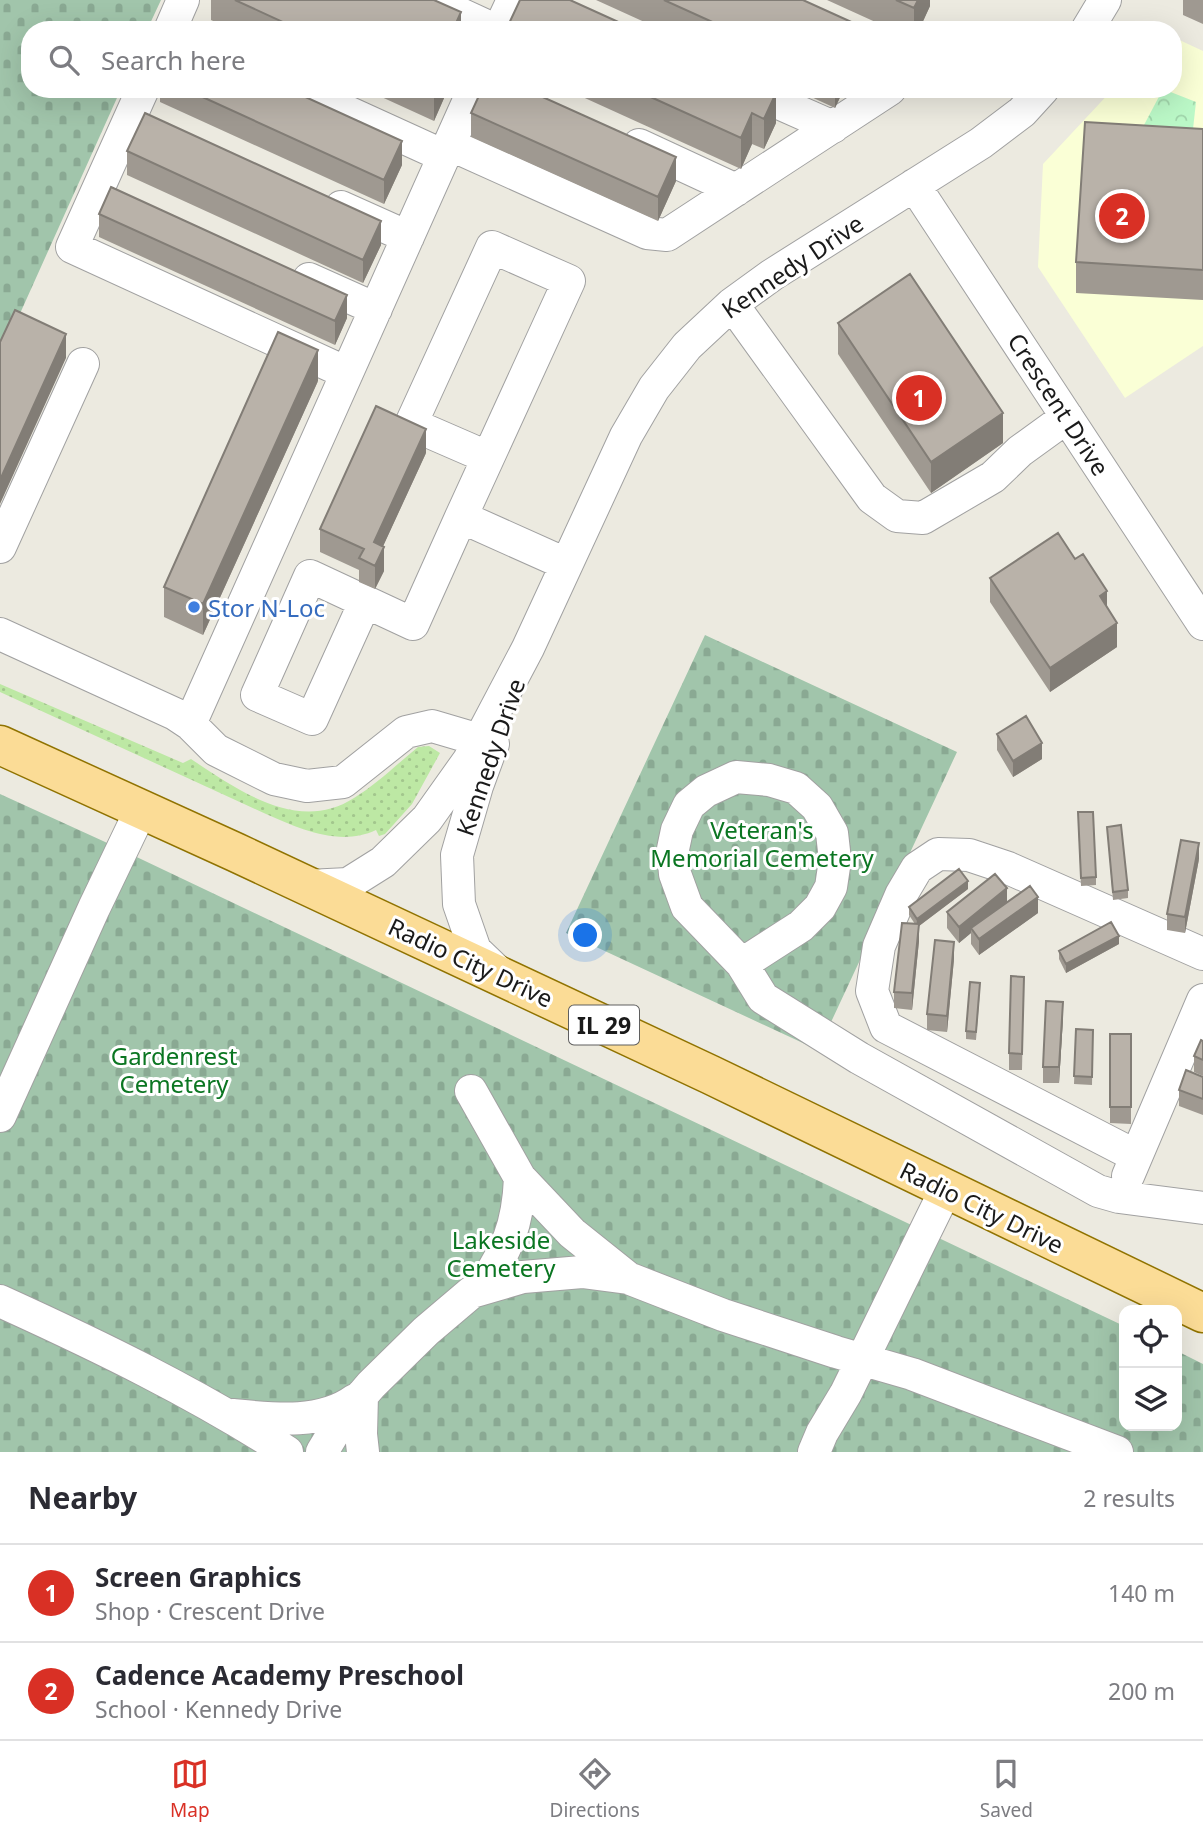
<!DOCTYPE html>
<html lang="en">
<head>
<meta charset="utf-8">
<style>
	:root { --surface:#fff; --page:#f2f2f3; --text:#2b2b33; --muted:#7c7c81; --line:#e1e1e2; --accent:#d93025 }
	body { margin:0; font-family:"Noto Sans",sans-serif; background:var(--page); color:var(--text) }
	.controls { position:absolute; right:21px; bottom:21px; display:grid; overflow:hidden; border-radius:14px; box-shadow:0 7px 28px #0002 }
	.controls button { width:63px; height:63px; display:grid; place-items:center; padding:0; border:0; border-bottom:2px solid var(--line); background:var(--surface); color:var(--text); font:35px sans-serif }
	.you { position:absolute; left:586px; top:936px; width:24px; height:24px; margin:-18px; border:5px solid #fff; border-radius:50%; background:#1a73e8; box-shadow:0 0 0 10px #1a73e833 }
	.badge { display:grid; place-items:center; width:46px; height:46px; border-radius:50%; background:var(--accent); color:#fff; font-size:23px; font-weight:700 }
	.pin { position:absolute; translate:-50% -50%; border:4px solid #fff; box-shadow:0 2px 7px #0006 }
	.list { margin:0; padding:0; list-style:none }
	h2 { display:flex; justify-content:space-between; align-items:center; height:91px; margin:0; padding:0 28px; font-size:30px }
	h2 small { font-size:23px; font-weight:400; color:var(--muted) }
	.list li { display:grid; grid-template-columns:46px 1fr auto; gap:21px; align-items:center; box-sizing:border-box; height:98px; padding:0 28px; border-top:2px solid var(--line) }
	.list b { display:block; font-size:26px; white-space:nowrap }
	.list p { margin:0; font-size:23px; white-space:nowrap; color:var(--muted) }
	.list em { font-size:23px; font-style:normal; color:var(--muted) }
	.icon { flex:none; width:38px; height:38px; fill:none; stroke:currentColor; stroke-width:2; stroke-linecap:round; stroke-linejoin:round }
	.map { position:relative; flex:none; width:1203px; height:1452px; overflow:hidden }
	.search { position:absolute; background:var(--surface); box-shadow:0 7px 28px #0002; left:21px; right:21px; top:21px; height:77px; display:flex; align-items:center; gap:18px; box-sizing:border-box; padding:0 24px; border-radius:28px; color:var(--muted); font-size:26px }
	.sheet { height:287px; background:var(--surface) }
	nav { display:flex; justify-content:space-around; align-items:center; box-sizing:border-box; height:98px; border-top:2px solid var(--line); background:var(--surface); font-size:19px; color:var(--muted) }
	nav a { display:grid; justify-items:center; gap:4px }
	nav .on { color:var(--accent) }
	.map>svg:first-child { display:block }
	.education { fill:#faffd6 }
	.grass { fill:url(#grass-dots) }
	.cemetery { fill:url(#cemetery-stones) }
	.park { fill:url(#park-crowns) }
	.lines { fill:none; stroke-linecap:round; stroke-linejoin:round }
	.minor-casing { stroke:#a1a1a1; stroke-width:34 }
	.major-casing { stroke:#907301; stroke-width:41 }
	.minor { stroke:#fff; stroke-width:32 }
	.major { stroke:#fbdc96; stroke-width:38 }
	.wall { fill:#9f9991 }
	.shaded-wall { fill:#827d76 }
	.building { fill:#b9b2a9; stroke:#827d76; stroke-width:2 }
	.shop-dot { fill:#3f7fe0; stroke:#fff; stroke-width:2.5 }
	.labels { text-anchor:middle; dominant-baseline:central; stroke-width:6; stroke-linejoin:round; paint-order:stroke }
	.shield { fill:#fff; stroke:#5f5f5f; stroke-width:2 }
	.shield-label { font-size:23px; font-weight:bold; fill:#1a1a1a }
	.street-label { font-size:24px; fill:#1a1a1a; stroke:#fff }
	.shop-label { font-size:24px; fill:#366cbe; stroke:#fff; text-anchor:start }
	.park-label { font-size:24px; fill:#0b7622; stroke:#fff }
</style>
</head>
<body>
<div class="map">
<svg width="1203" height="1452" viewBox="0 0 1203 1452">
	<defs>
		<pattern id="grass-dots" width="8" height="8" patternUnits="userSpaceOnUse" patternTransform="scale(1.75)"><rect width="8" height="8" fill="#bde8a4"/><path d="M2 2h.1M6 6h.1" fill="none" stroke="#a2c68d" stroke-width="1.8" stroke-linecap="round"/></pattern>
		<pattern id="cemetery-stones" width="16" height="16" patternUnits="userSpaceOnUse" patternTransform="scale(1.75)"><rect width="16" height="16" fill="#a1c5ab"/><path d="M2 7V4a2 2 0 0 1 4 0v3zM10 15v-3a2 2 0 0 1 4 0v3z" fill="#8aa993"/></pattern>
		<pattern id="park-crowns" width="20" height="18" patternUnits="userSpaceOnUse" patternTransform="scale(1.75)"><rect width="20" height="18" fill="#bbf8c7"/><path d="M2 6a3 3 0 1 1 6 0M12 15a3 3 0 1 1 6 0" fill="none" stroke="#a0d4aa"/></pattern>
	</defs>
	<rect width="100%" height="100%" fill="#eceae0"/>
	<path class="education" d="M 1173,37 L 1203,51 L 1203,346 L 1125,398 L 1038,267 L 1043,164 L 1113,89 L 1173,89 Z"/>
	<path class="grass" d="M 0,684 L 183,763 L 191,759 C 238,790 298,834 354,798 C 377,784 397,764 418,747 L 429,746 L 440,753 L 412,804 L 385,834 L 379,836 L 376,830 C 340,847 300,829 266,814 L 0,692 Z"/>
	<path class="cemetery" d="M 0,0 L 161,0 L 147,30 L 30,30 L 30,89 L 121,89 L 0,358 Z
		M 705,635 L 957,752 L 818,1050 L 566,933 Z
		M 0,794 L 103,841 L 1124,1326 L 1124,1426 L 1177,1426 L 1177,1351 L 1203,1364 L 1203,1452 L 0,1452 Z"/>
	<path class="park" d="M 1163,89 L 1196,102 L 1192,138 L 1144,125 Z"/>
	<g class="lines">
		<g class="minor-casing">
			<path id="minor" d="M 430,0 L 495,30
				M 170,30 L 183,0
				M 499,30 L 513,0
				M 1087,30 L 1105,0
				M 143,89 L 72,247 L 347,373
				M 297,89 L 444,156
				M 747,89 L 833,127
				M 449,144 L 647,233 L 667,235 L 890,89
				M 639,145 L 736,190
				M 914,185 L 1203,624
				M 341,207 L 408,237
				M 309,279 L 376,309
				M 732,304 L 872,498 L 897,516 L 923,518 L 993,477 L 1020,451 L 1067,417
				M 487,457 L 411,424 L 492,247 L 569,281 L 461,517 L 566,564
				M 0,547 L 83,364
				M 365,602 L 312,719 L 257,695 L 310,576 L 413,624 L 461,517
				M 0,634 L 175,714 L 190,724 L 216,750 L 274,779 L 307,786 L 343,782 L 406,732 L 432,726 L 493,744
				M 190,724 L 474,89
				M 491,748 L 477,786 L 457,855 L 459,904 L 475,950 L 498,972
				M 308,886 L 348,884 L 383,862 L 427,819 L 469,760 L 528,648 L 626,436 L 654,388 L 687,346 L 732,304 L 772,275 L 981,143 L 1022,112 L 1043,89
				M 742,964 L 801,926 L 820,907 L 831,887 L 835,860 L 832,833 L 817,807 L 796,788 L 769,780 L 736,777 L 706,791 L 689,805 L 677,830 L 673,849 L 675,874 L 687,907 L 742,964 L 763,998 L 859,1058 L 1098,1191 L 1119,1197 L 1203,1208
				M 471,1091 L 520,1178
				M 0,1116 L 94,908 L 141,810
				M 1136,1156 L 886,1027 L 872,991 L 879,946 L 901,895 L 917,868 L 938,854 L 969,855 L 1008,868 L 1203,954
				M 1128,1176 L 1203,1000
				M 481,1289 C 507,1250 518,1226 520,1178 L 572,1233 L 627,1277
				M 0,1301 C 99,1346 196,1393 287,1452
				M 362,1395 L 361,1434 L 363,1452
				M 233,1415 C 273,1419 321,1425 355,1400
				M 322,1452 L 342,1419 L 371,1385 L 426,1331 L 472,1292 L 523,1277 L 582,1272 L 628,1278 L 723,1315 L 836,1352 L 912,1374 L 1117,1452
				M 814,1452 L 822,1433 L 846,1393 L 946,1189"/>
		</g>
		<g class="major-casing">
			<path id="major" d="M 0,745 L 235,852 L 711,1075 L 1203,1313"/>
		</g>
		<use href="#minor" class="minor"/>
		<use href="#major" class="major"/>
	</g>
	<path class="wall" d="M 211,0 L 434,0 L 461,30 L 232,30 L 211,20 Z
		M 596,0 L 803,0 L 869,30 L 662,30 Z
		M 827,0 L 930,0 L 930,6 L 919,30 L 893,30 Z
		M 1183,0 L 1203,0 L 1203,24 L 1183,15 Z
		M 160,89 L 288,89 L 402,165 L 384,204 L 160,102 Z
		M 364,89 L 448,89 L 434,121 Z
		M 565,89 L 769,89 L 776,123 L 764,149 L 752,144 L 741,169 Z
		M 794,89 L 844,89 L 835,108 Z
		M 471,113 L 676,181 L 658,221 L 471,137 Z
		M 1203,129 L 1203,300 L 1076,293 L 1076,262 Z
		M 127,151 L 381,245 L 363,283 L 127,175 Z
		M 99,214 L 347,318 L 335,345 L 99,237 Z
		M 838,323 L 1003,443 L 931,493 L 838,354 Z
		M 318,381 L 203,635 L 164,617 L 164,587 Z
		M 426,453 L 383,546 L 384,571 L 375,589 L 359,582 L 359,570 L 320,552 L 320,529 Z
		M 990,578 L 1107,607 L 1117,647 L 1050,692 L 990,602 Z
		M 997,734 L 1042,759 L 1013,777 L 997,750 Z
		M 1078,821 L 1096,877 L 1096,885 L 1081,886 Z
		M 1107,827 L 1128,890 L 1128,898 L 1113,900 Z
		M 1199,859 L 1185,933 L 1167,930 L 1167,914 Z
		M 968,889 L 919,926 L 919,941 L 912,1010 L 894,1008 L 894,992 L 915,924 L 909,915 L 909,907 Z
		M 1007,903 L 1038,913 L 979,955 L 971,944 L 971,933 L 959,943 L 947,928 L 947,912 Z
		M 1119,944 L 1066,973 L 1059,959 L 1059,951 Z
		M 954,959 L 947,1032 L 927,1030 L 927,1014 Z
		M 1024,977 L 1022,1070 L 1009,1070 L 1009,1053 Z
		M 980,991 L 976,1040 L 966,1039 L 966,1031 Z
		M 1063,1018 L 1059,1083 L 1043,1083 L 1043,1067 Z
		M 1076,1029 L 1093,1030 L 1092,1085 L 1074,1084 Z
		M 1110,1034 L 1131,1034 L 1131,1124 L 1110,1123 Z
		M 1203,1041 L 1203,1076 L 1194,1072 L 1194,1056 Z
		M 1203,1077 L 1203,1115 L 1179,1106 L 1179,1090 Z"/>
	<path class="shaded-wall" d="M 918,0 L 930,0 L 930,6 L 919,30 L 914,30 L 914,8 Z
		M 461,12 L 461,30 L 453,30 Z
		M 434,89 L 448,89 L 434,121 Z
		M 835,89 L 844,89 L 835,108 Z
		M 776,93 L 776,123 L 764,149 L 764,119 Z
		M 752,113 L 752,144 L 741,169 L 741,138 Z
		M 402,141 L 402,165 L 384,204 L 384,180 Z
		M 676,157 L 676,181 L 658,221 L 658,197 Z
		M 381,221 L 381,245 L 363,283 L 363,260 Z
		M 347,295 L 347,318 L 335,345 L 335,321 Z
		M 66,334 L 66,358 L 0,504 L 0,480 Z
		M 318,350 L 318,381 L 203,635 L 203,604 Z
		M 1003,413 L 1003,443 L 931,493 L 931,462 Z
		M 426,429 L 426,453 L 374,566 L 374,542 Z
		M 384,547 L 384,571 L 375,589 L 375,566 Z
		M 1107,591 L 1107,615 L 1100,596 Z
		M 1117,623 L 1117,647 L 1050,692 L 1050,668 Z
		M 1042,743 L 1042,759 L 1013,777 L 1013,761 Z
		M 1199,843 L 1199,859 L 1185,933 L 1185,917 Z
		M 968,881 L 968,889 L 919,926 L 919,941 L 912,1010 L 912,993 L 917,919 Z
		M 1007,888 L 1007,904 L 971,928 L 971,933 L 959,943 L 959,927 Z
		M 1038,897 L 1038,913 L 979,955 L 979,939 Z
		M 1119,936 L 1119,944 L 1066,973 L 1066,964 Z
		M 954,942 L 954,959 L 947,1032 L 947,1016 Z
		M 1063,1002 L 1063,1018 L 1059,1083 L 1059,1067 Z"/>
	<path class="building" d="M 235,0 L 434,0 L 461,12 L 453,30 L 300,30 Z
		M 520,0 L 570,0 L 636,30 L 506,30 Z
		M 664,0 L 803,0 L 869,30 L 730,30 Z
		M 896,0 L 918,0 L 914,8 Z
		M 185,89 L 288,89 L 402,141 L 384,180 Z
		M 482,89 L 525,89 L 676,157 L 658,197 L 471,113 Z
		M 633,89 L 769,89 L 776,93 L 764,119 L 752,113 L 741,138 Z
		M 145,113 L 381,221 L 363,260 L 127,151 Z
		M 1085,122 L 1203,129 L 1203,270 L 1076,262 Z
		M 111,187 L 347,295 L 335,321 L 99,214 Z
		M 910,274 L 1003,413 L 931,462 L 838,323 Z
		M 15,310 L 66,334 L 0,480 L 0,342 Z
		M 278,332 L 318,350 L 203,604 L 164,587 Z
		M 376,406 L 426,429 L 374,542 L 384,547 L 375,566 L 359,558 L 364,549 L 320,529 Z
		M 1058,533 L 1075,559 L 1083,554 L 1107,591 L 1100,596 L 1117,623 L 1050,668 L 990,578 Z
		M 1026,716 L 1042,743 L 1013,761 L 997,734 Z
		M 1078,812 L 1093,812 L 1096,877 L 1081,878 Z
		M 1121,825 L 1128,890 L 1113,892 L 1107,827 Z
		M 1181,840 L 1199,843 L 1185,917 L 1167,914 Z
		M 959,869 L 968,881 L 917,919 L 909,907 Z
		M 995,874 L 1007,888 L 959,927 L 947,912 Z
		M 1030,886 L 1038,897 L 979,939 L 971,928 Z
		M 1111,922 L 1119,936 L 1066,964 L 1059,951 Z
		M 902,923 L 919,924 L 912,993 L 894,992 Z
		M 935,940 L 954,942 L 947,1016 L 927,1014 Z
		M 1011,976 L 1024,977 L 1022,1054 L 1009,1053 Z
		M 970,982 L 980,983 L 976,1032 L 966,1031 Z
		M 1046,1001 L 1063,1002 L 1059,1067 L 1043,1067 Z
		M 1076,1029 L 1093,1030 L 1092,1077 L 1074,1076 Z
		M 1110,1034 L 1131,1034 L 1131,1107 L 1110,1107 Z
		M 1201,1040 L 1203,1041 L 1203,1060 L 1194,1056 Z
		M 1186,1070 L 1203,1077 L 1203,1099 L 1179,1090 Z"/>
	<circle class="shop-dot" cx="194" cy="607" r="7"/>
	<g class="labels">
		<rect class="shield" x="569" y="1005.5" width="70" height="39" rx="5"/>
		<g class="shield-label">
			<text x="604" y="1025">IL 29</text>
		</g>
		<g class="street-label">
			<text transform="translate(792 266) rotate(-34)">Kennedy Drive</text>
			<text transform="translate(1059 404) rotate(57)">Crescent Drive</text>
			<text transform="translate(490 757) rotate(-71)">Kennedy Drive</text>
			<text transform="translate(471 962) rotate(25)">Radio City Drive</text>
			<text transform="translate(982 1207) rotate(26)">Radio City Drive</text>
		</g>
		<g class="shop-label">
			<text x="208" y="607">Stor N-Loc</text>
		</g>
		<g class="park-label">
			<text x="762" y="829">Veteran's<tspan x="762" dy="28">Memorial Cemetery</tspan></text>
			<text x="174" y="1055">Gardenrest<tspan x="174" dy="28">Cemetery</tspan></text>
			<text x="501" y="1239">Lakeside<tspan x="501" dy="28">Cemetery</tspan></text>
		</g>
	</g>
</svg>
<div class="controls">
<button><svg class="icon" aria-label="locate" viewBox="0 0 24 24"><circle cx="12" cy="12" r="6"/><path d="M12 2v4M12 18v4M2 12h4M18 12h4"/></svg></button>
<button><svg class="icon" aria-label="layers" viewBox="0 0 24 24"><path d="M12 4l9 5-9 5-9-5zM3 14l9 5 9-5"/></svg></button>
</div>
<div class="you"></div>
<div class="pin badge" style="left:919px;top:398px">1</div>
<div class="pin badge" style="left:1122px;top:216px">2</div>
<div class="search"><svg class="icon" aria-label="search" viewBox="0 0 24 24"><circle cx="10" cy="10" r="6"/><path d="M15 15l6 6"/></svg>Search here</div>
</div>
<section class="sheet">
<h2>Nearby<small>2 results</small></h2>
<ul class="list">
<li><span class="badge">1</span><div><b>Screen Graphics</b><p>Shop · Crescent Drive</p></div><em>140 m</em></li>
<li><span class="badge">2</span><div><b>Cadence Academy Preschool</b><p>School · Kennedy Drive</p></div><em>200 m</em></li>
</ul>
</section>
<nav>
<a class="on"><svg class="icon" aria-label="map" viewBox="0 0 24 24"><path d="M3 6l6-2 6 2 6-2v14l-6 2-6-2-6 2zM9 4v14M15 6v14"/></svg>Map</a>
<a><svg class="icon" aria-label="directions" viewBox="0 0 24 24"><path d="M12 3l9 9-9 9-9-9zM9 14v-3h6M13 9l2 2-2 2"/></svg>Directions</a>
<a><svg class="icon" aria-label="saved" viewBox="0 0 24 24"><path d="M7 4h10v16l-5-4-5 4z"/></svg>Saved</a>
</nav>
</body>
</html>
